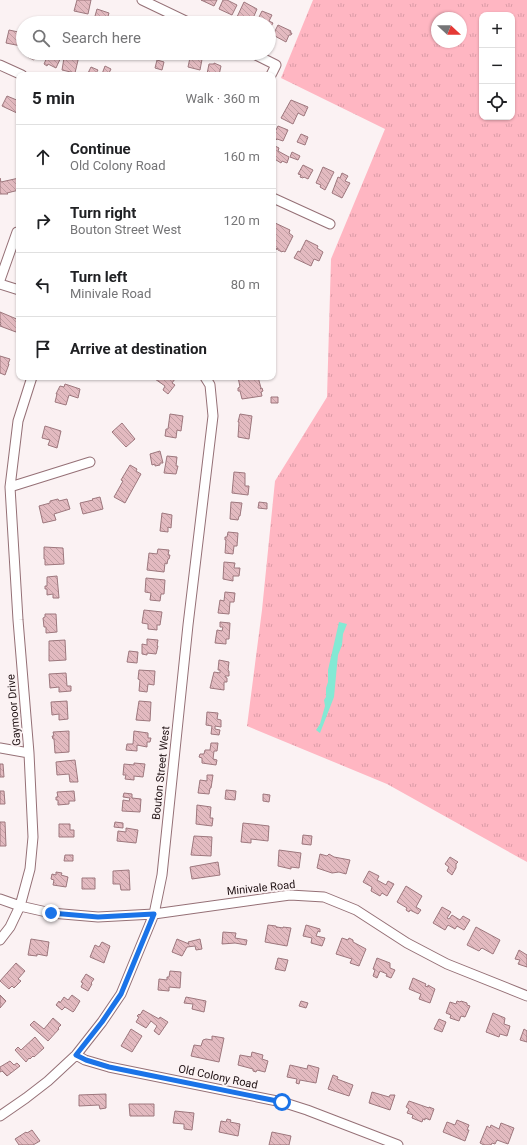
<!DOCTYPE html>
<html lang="en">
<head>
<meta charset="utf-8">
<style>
	:root { --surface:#fff; --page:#f6f6f6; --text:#202124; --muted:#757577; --line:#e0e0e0 }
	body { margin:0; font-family:Roboto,sans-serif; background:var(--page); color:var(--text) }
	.controls { position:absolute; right:12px; top:12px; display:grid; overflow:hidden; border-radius:8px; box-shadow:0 1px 3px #0004 }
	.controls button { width:36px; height:36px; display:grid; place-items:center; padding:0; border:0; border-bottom:1px solid var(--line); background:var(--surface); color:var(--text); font:20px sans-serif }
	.compass { position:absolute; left:431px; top:12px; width:36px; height:36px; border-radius:50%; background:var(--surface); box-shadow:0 1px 3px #0004; rotate:112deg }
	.stop { position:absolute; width:12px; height:12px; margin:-9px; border:3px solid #1a73e8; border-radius:50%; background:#fff }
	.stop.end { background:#1a73e8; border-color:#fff; box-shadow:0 1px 4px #0008 }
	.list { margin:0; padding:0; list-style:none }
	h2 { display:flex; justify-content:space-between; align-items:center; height:52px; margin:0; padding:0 16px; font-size:17px }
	h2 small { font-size:13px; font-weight:400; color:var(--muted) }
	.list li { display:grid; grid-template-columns:26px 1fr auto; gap:12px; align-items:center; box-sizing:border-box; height:64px; padding:0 16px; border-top:1px solid var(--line) }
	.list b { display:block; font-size:15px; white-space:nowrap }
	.list p { margin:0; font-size:13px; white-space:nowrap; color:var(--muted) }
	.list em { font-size:13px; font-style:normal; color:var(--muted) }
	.icon { flex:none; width:22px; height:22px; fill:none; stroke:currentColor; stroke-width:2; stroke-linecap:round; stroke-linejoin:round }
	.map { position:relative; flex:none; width:527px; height:1145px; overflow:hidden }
	.search { position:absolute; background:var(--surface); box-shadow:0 1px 3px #0004; left:16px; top:16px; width:260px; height:44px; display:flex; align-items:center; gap:10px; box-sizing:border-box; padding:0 14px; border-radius:22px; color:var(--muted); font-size:15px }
	.panel { position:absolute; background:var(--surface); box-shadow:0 1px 3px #0004; left:16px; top:72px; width:260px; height:308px; border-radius:8px }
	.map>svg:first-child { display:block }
	.grass { fill:url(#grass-tufts); fill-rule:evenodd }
	.water { fill:#84e9d4 }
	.building { fill:url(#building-back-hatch); stroke:#9d777d }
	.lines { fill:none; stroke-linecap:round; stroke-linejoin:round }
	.minor-casing { stroke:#957076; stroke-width:11 }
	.minor { stroke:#fff; stroke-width:9 }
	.route { stroke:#1a73e8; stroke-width:5 }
	.labels { text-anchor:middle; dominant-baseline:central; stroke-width:4; stroke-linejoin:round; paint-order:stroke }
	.street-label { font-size:11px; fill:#1f1113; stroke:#fbf2f3 }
</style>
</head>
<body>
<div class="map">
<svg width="527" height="1145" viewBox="0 0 527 1145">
	<defs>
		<pattern id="grass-tufts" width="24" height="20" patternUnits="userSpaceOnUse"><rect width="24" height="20" fill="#ffb6c2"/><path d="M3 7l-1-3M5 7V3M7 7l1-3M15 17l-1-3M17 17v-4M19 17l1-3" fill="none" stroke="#da9ba6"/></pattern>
		<pattern id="building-back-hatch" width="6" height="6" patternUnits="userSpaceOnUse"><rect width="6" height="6" fill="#e3bac0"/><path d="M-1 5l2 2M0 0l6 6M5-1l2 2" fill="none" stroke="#c29fa4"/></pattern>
	</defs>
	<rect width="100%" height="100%" fill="#fbf2f3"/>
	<path class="grass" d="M 313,0 L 527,0 L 527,862 L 387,784 L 247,726 L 262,610 L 275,481 L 327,397 L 331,259 L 385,129 L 281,78 ZM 482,15 L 512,15 L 512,117 L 482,117 ZM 437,18 L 461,18 L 461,42 L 437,42 Z"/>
	<path class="water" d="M 339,622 L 347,624 L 343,634 L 342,645 L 338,655 L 334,697 L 320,733 L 316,730 L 320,724 L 325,706 L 324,700 L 326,697 L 326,688 L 328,682 L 328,670 Z"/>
	<path class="building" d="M 77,0 L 91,0 L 88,14 L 74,11 Z
		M 201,0 L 217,0 L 214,6 Z
		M 223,0 L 227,0 L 237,5 L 232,15 L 219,9 Z
		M 244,2 L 257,9 L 251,23 L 237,17 Z
		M 97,9 L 109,13 L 106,23 L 102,22 L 102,23 L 93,23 Z
		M 262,11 L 272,15 L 269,21 L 273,23 L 269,30 L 269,23 L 256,23 Z
		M 278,25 L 291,31 L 290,33 L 292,33 L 291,35 L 289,35 L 286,42 L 273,35 Z
		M 9,30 L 23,33 L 21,46 L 6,43 Z
		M 25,53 L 37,53 L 34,60 L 28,57 L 29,55 Z
		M 49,53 L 54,53 L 53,55 L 55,56 L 56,53 L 62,55 L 56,68 L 48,64 L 47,66 L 44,64 Z
		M 170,53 L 182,53 L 181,58 L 170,56 Z
		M 191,53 L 203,54 L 200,70 L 188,67 Z
		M 71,54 L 79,56 L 75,73 L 62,70 L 64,58 L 70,59 Z
		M 157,60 L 164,62 L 162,70 L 155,68 Z
		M 214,63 L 221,66 L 219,75 L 207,74 L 209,64 L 214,64 Z
		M 105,66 L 111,69 L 108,75 L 102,74 Z
		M 91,67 L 98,70 L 95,75 L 87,75 Z
		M 7,96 L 19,101 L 19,114 L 2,106 Z
		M 291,100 L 308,107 L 304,116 L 298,113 L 293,124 L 281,118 Z
		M 278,126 L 288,130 L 283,141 L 277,139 L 276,140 L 273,139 L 273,131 L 274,129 L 276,130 Z
		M 301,134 L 308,137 L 305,145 L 297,142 Z
		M 273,145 L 279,148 L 278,151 L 289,157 L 287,163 L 282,161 L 281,163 L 273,158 Z
		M 292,152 L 300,156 L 298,160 L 290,157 Z
		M 303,165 L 313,170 L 308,179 L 304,177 L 303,178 L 300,177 L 301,175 L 298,174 Z
		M 323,167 L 334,172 L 325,190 L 320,187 L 321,185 L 316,183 Z
		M 342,173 L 348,176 L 345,181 L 350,183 L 342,198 L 332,193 L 338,177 L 340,178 Z
		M 0,178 L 1,182 L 19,178 L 19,190 L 7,193 L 8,194 L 0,194 Z
		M 273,222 L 290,230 L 289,233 L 293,236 L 285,252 L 283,251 L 282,252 L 278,250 L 277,248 L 276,250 L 273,250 Z
		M 306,240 L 318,246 L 317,248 L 323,252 L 319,261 L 314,259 L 311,266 L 294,258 L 298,251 L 300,252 Z
		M 0,312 L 19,320 L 16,332 L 0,326 L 1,323 L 0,322 Z
		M 0,356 L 10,359 L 8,364 L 9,364 L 5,375 L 0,373 Z
		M 156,377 L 172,377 L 175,379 L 172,383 L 175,385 L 168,394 L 163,390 L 165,386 L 155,379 Z
		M 238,377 L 258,377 L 261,388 L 260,389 L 262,388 L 263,391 L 261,392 L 262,396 L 242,399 L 240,391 L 238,391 L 238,388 L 240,387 Z
		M 65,384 L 80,389 L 78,398 L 69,395 L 66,405 L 55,402 L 57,394 L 56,394 L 60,386 L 64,387 Z
		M 271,397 L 278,397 L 278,403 L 271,403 Z
		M 170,414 L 183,416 L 181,431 L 177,430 L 176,438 L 165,436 L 166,429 L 168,429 Z
		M 240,414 L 252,416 L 249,439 L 238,437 L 239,422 L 238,422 Z
		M 122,423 L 135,439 L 126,447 L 112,432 Z
		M 45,426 L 61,431 L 57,448 L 48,445 L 50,440 L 42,438 Z
		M 160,451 L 163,463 L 160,463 L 160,465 L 155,466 L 155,464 L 152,465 L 150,454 Z
		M 167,456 L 177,457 L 176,466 L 178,466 L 176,474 L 164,473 Z
		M 130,465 L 137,469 L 136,471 L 141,474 L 125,503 L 114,497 L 123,481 L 121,480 Z
		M 234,472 L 245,473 L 245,486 L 249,486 L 248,495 L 232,493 Z
		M 100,497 L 103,509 L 83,514 L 80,503 L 93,500 L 92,499 Z
		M 58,499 L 59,501 L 67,499 L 70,509 L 54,514 L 56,520 L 43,523 L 39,506 L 50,503 L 50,501 Z
		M 231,502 L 242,503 L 240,516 L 239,516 L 238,520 L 230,519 Z
		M 259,502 L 267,503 L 267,509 L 258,508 Z
		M 162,513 L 172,515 L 171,528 L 168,527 L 168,532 L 160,531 Z
		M 228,532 L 238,533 L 237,546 L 234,546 L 233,554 L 225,553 L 226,540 L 225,540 L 225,537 L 227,537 Z
		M 44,547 L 63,548 L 64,564 L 45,565 L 45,559 L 44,559 Z
		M 158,549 L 169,550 L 168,555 L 170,555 L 169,559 L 168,559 L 167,564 L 165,563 L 164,572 L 147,570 L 149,553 L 157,554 Z
		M 224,562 L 235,563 L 234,568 L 240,568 L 239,576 L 233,576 L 233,581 L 223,579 Z
		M 57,576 L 59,598 L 53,598 L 53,594 L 47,595 L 47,589 L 45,589 L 45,586 L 47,586 L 47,577 Z
		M 146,578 L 165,580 L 164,594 L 161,594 L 160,601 L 150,600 L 151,593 L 145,592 Z
		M 225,592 L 235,593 L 234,602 L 230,602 L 229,614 L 218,613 L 220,600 L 224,601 Z
		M 144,610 L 162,612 L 160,625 L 157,625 L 157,630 L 148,629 L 148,624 L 142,623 Z
		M 45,614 L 56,614 L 57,632 L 46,633 L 46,627 L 44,627 L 43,618 L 45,617 Z
		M 220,622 L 230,623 L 229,639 L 226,639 L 226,644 L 215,643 L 217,630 L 222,631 L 223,627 L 220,627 Z
		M 147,639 L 158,640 L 157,646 L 158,646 L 156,654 L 147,653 L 147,655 L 142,654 L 142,644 L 147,645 Z
		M 65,640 L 66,660 L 49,661 L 49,641 Z
		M 129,651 L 138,652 L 137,663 L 127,662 Z
		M 219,660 L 229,662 L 228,670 L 229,671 L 229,676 L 225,676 L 225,677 L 227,678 L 227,682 L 224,682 L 224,690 L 210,688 L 214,672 L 220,673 L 220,670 L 218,670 Z
		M 139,670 L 155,671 L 154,685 L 148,684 L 147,692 L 139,691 L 140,680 L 138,679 Z
		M 66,673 L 67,686 L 71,686 L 71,691 L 59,692 L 59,687 L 50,688 L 49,674 Z
		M 67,701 L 68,719 L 59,720 L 59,714 L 52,715 L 51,702 Z
		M 139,701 L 151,702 L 150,721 L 136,720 Z
		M 207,712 L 218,713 L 217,719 L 221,720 L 221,727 L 215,726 L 215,729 L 220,730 L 219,735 L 211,734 L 212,726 L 206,725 Z
		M 69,731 L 69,752 L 55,753 L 54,739 L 53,739 L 52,736 L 54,736 L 53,732 Z
		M 134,731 L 148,733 L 148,738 L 151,738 L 150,742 L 147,742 L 147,747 L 137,745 L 137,751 L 126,750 L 127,744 L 133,744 Z
		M 211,743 L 218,743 L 217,751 L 214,751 L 213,759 L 217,760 L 216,765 L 202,763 L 202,758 L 199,757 L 200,754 L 204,754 L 205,750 L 210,750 Z
		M 75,760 L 78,782 L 70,782 L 69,774 L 57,775 L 56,762 Z
		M 134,763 L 145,764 L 143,777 L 134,776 L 134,780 L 125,779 L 126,775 L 123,775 L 124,764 L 134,765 Z
		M 0,764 L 3,764 L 4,777 L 0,777 Z
		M 207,775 L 213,775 L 211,788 L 210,788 L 209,794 L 198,793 L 200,780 L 207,781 Z
		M 226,790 L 236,791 L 235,800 L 225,799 Z
		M 0,791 L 4,791 L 5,804 L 0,804 Z
		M 74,791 L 75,801 L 69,801 L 69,804 L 58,805 L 58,800 L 56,800 L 56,797 L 58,797 L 57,792 Z
		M 124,793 L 132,794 L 132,798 L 141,799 L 140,812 L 122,811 L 123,800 L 129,801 L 130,798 L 123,797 Z
		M 263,794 L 270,795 L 269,802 L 263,801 Z
		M 197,805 L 211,807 L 210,818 L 213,818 L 212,826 L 196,824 Z
		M 0,822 L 5,822 L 6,846 L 0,846 Z
		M 115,822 L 123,823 L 123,828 L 114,827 Z
		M 243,823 L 269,826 L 268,841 L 251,839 L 251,843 L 241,842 Z
		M 59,824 L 70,824 L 70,830 L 74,830 L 74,837 L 59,837 Z
		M 126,828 L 138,830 L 136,843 L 117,841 L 118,831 L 126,832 Z
		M 303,835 L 312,836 L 311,845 L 302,844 Z
		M 194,836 L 212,837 L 211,856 L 191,855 Z
		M 279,850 L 301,853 L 299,868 L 291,867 L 291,869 L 278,866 Z
		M 320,854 L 327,856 L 329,854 L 334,857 L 350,860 L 346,874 L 339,872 L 332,873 L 317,868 Z
		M 65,855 L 73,855 L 73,861 L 64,861 Z
		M 450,857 L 458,862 L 456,864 L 456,868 L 452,875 L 447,871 L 449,867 L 445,864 Z
		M 218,862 L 220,875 L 192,879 L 190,867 Z
		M 129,870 L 130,890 L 121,890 L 120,884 L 113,884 L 113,871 Z
		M 369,871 L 379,876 L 377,880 L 386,885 L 388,881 L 394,884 L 387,896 L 382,893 L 380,896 L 371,891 L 372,887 L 363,882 Z
		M 56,872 L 62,873 L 61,875 L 68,877 L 66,887 L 53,885 L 54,880 L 51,879 L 52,874 L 56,875 Z
		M 82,878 L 95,878 L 95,889 L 82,889 Z
		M 406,886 L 422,896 L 416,907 L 421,910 L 418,914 L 410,910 L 409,912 L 406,910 L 407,908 L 397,902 Z
		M 442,907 L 451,912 L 447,918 L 449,919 L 452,915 L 460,920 L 463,916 L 470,920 L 464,930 L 457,926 L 455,929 L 448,925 L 445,930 L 433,923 Z
		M 268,925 L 276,926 L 277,928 L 277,927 L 283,928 L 283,927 L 291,928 L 287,946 L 265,942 Z
		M 306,925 L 320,929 L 320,932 L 318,931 L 316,936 L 325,938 L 322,946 L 311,943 L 312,938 L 303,936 Z
		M 476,927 L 500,940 L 493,954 L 482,948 L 479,951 L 467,945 Z
		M 223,932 L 236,933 L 235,938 L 247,940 L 246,945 L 235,943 L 222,944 Z
		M 342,938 L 348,940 L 349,938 L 353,940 L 353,942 L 366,949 L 359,966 L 350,963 L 352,959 L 336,954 Z
		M 31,939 L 49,942 L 47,956 L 37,954 L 37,956 L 28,955 Z
		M 177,939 L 189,944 L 188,942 L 200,939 L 202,949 L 196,950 L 195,946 L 187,947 L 182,956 L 172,952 Z
		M 102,942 L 110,946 L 104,963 L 90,957 L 95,945 L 99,947 Z
		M 519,950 L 527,955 L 527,967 L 518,964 L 520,960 L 515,959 Z
		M 278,958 L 288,960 L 285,971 L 275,969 Z
		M 377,958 L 390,963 L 390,968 L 395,970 L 391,978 L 386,976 L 387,974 L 380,971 L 377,978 L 373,976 L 375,970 L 373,969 Z
		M 16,963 L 25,971 L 18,979 L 21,981 L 14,988 L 12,986 L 9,989 L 0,981 Z
		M 170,971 L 181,972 L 180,988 L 169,987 L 169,991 L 158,990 L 159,979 L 167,980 L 167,977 L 169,977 Z
		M 86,974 L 94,979 L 91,983 L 92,984 L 88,991 L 81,987 L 83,983 L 81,982 Z
		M 413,978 L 426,984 L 425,986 L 428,987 L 428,985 L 435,989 L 430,1003 L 419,999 L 421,994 L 409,989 Z
		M 0,995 L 6,1001 L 0,1008 Z
		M 72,995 L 80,1001 L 74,1011 L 73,1012 L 65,1007 L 62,1010 L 56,1005 L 59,1001 L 60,1003 L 64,997 L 68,1000 Z
		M 186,997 L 206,1001 L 204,1012 L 192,1009 L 193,1004 L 184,1003 Z
		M 301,1001 L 308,1003 L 306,1008 L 299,1006 Z
		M 457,1001 L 460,1002 L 461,1001 L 467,1003 L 467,1005 L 470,1006 L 465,1017 L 461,1016 L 459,1021 L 450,1018 L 451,1015 L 446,1013 L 450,1002 L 456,1004 Z
		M 143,1010 L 159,1019 L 160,1017 L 168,1022 L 159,1035 L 154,1031 L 157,1026 L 151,1021 L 146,1028 L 136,1022 L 139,1017 L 137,1016 L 139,1014 L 140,1015 Z
		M 493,1013 L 505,1018 L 504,1024 L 510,1026 L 507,1036 L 500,1034 L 499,1037 L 486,1032 Z
		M 53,1018 L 61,1025 L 58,1028 L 59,1029 L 48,1041 L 30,1025 L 34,1021 L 44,1029 Z
		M 439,1019 L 446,1022 L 442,1032 L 434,1029 Z
		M 131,1029 L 142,1036 L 132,1052 L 121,1046 Z
		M 524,1029 L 527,1031 L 527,1042 L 520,1040 Z
		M 212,1036 L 224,1038 L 219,1062 L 191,1056 L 194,1045 L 201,1046 L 203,1040 L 206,1039 L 212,1040 Z
		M 35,1037 L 44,1048 L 34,1057 L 33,1056 L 30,1059 L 29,1058 L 26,1062 L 15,1050 L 18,1047 L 21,1050 Z
		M 252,1052 L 263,1055 L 262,1059 L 268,1061 L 265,1072 L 257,1070 L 256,1072 L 253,1071 L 253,1069 L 238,1065 L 240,1055 L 251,1057 Z
		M 10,1061 L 14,1065 L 17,1063 L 20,1066 L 7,1076 L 2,1071 L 0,1072 L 0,1067 Z
		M 290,1065 L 307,1069 L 308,1065 L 319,1068 L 316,1083 L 300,1080 L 299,1084 L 296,1083 L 297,1079 L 287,1077 Z
		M 333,1075 L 338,1077 L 337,1079 L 353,1085 L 349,1096 L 328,1089 Z
		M 372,1092 L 389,1097 L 390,1095 L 395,1095 L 390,1110 L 369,1103 Z
		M 106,1094 L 106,1108 L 100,1109 L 99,1105 L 79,1106 L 79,1095 Z
		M 409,1101 L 429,1108 L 429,1107 L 434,1109 L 430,1120 L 425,1118 L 425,1120 L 423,1119 L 422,1122 L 412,1118 L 413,1115 L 407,1113 L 409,1109 L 406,1107 Z
		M 129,1104 L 154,1104 L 154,1116 L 130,1116 Z
		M 175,1111 L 194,1113 L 192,1130 L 184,1129 L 184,1124 L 173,1123 Z
		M 227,1119 L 231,1120 L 230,1122 L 240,1124 L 238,1136 L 219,1132 L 221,1121 L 226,1122 Z
		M 457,1120 L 469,1125 L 467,1130 L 469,1130 L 465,1141 L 443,1132 L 447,1122 L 455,1125 Z
		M 501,1123 L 514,1128 L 508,1144 L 497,1140 L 495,1144 L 492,1143 L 491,1145 L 484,1145 L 480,1143 L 487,1126 L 490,1128 L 491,1125 L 499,1129 Z
		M 32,1130 L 40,1141 L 33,1145 L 19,1145 L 15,1139 L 26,1132 L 27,1133 Z
		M 272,1132 L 291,1136 L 289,1145 L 269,1145 Z"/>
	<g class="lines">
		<g class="minor-casing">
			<path id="minor" d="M 142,0 L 190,23
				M 252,53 L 276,65 L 271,75
				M 0,65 L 22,75
				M 273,198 L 330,224
				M 0,280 L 17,232
				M 0,284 L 19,290
				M 10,487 L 90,462
				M 0,748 L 29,753
				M 0,899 L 20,906 L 51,913 L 98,917 L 154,914 L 290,895 L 324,897 L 356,910 L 407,943 L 447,964 L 527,996
				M 0,940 L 10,927 L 20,906 L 30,869 L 33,837 L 29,753 L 18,620 L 10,487 L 18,421 L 32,377
				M 76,1055 L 85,1060 L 109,1067 L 282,1102 L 307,1110 L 398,1145
				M 0,1116 L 26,1098 L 48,1081 L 76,1055 L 102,1022 L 121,994 L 154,914 L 162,875 L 188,625 L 213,416 L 210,385 L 205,377"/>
		</g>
		<use href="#minor" class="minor"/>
	</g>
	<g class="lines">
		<path class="route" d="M 51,913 L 98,917 L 154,914 L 121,994 L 102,1022 L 76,1055 L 86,1060 L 109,1067 L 282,1102"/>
	</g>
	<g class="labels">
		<g class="street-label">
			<text transform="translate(14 710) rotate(-95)">Gaymoor Drive</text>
			<text transform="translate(161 773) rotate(-84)">Bouton Street West</text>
			<text transform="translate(261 888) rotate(-6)">Minivale Road</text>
			<text transform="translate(218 1077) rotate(12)">Old Colony Road</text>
		</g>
	</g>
</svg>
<div class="controls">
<button>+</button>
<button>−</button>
<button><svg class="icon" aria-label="locate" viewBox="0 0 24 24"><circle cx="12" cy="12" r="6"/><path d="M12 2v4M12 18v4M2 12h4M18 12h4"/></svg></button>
</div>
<svg class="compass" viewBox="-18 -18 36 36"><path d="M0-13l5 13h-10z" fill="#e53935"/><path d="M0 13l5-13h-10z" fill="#757577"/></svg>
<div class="stop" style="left:282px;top:1102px"></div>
<div class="stop end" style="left:51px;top:913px"></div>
<div class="search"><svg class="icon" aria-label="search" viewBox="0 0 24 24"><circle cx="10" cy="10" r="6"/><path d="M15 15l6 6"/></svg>Search here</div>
<section class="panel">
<h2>5 min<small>Walk · 360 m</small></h2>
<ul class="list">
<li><svg class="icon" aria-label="ahead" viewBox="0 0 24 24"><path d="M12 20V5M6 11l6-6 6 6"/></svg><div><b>Continue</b><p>Old Colony Road</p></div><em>160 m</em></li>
<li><svg class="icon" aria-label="right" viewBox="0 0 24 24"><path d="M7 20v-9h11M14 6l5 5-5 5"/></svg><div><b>Turn right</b><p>Bouton Street West</p></div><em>120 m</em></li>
<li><svg class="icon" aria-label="left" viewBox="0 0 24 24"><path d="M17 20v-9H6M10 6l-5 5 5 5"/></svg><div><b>Turn left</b><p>Minivale Road</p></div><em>80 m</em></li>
<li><svg class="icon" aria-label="arrive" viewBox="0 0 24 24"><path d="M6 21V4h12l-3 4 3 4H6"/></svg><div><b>Arrive at destination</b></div></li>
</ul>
</section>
</div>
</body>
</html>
